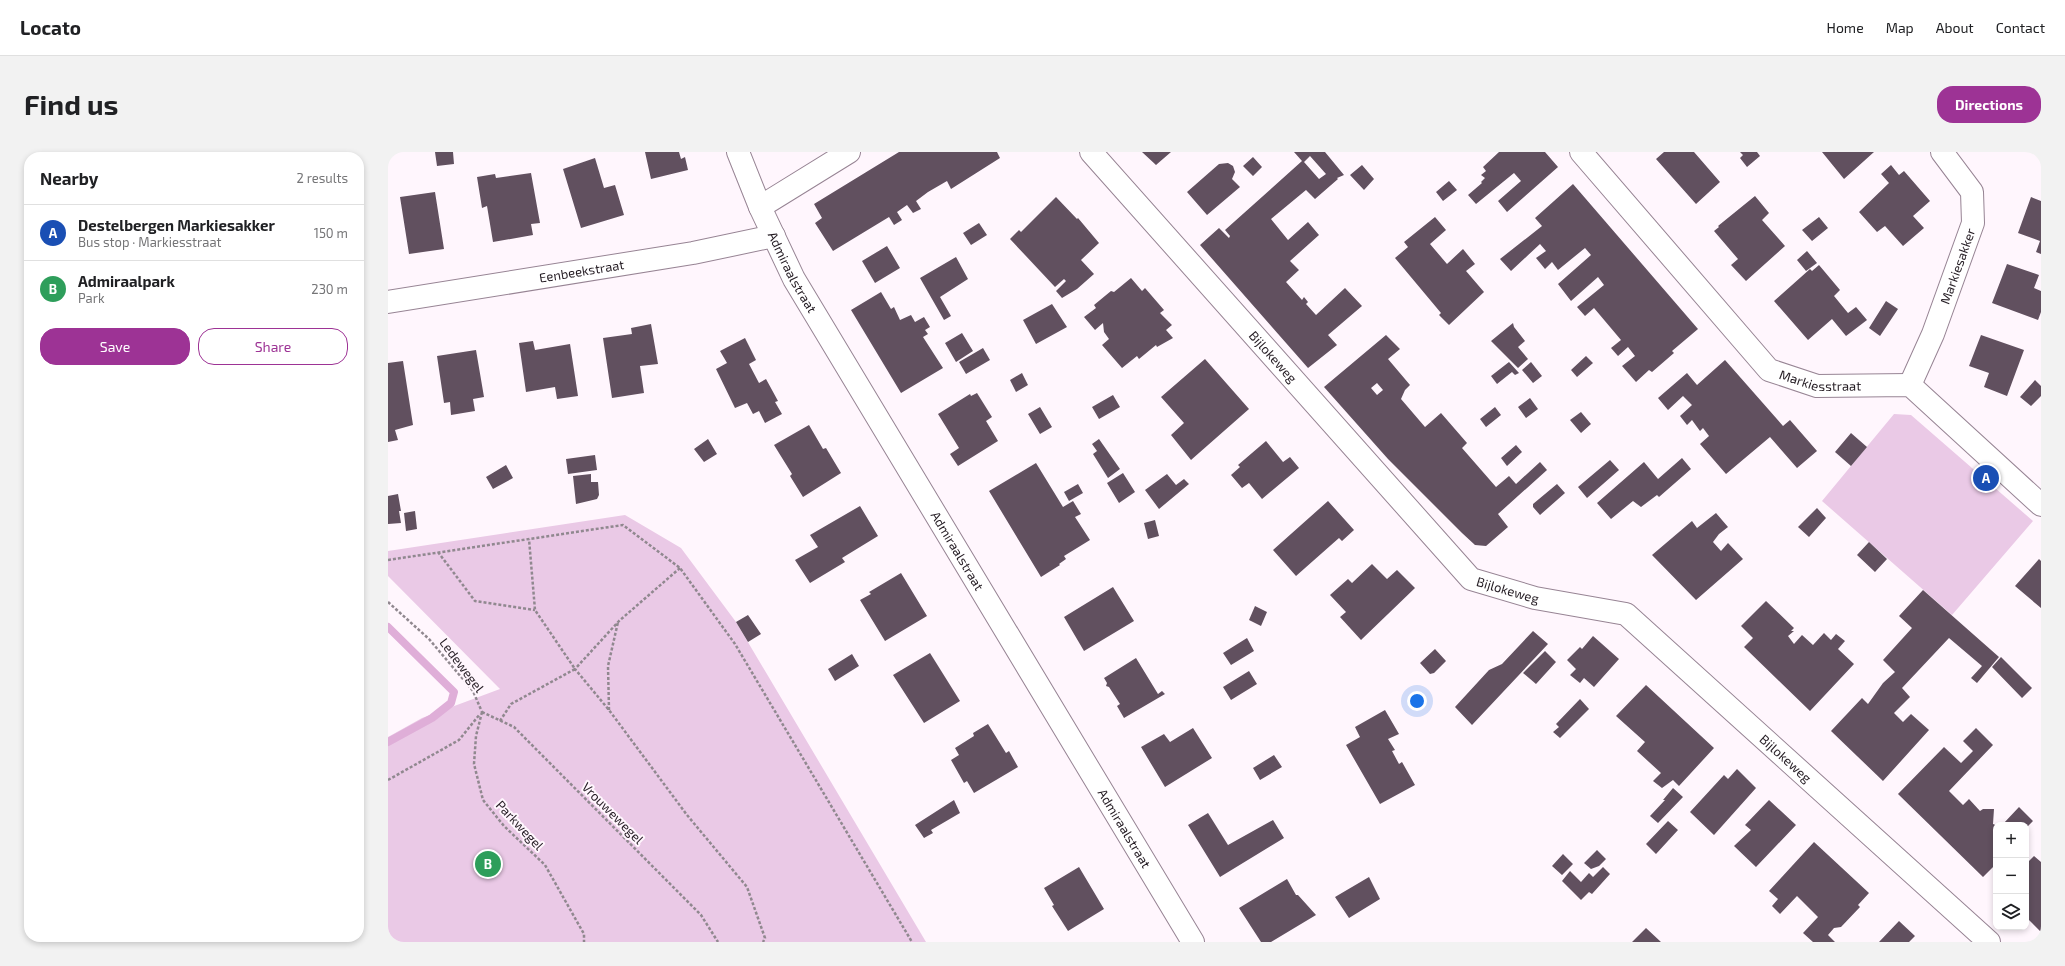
<!DOCTYPE html>
<html lang="en">
<head>
<meta charset="utf-8">
<style>
	:root { --surface:#fff; --page:#f2f2f2; --text:#202124; --muted:#757577; --line:#e0e0e0; --accent:#9d3395 }
	body { margin:0; font-family:"Exo 2",sans-serif; background:var(--page); color:var(--text) }
	.controls { position:absolute; right:12px; bottom:12px; display:grid; overflow:hidden; border-radius:8px; box-shadow:0 2px 6px #0003 }
	.controls button { width:36px; height:36px; display:grid; place-items:center; padding:0; border:0; border-bottom:1px solid var(--line); background:var(--surface); color:var(--text); font:20px sans-serif }
	.you { position:absolute; left:1029px; top:549px; width:14px; height:14px; margin:-10px; border:3px solid #fff; border-radius:50%; background:#1a73e8; box-shadow:0 0 0 6px #1a73e833 }
	.badge { display:grid; place-items:center; width:26px; height:26px; border-radius:50%; background:var(--accent); color:#fff; font-size:13px; font-weight:700 }
	.pin { position:absolute; translate:-50% -50%; border:2px solid #fff; box-shadow:0 1px 4px #0006 }
	.list { margin:0; padding:0; list-style:none }
	h2 { display:flex; justify-content:space-between; align-items:center; height:52px; margin:0; padding:0 16px; font-size:17px }
	h2 small { font-size:13px; font-weight:400; color:var(--muted) }
	.list li { display:grid; grid-template-columns:26px 1fr auto; gap:12px; align-items:center; box-sizing:border-box; height:56px; padding:0 16px; border-top:1px solid var(--line) }
	.list b { display:block; font-size:15px; white-space:nowrap }
	.list p { margin:0; font-size:13px; white-space:nowrap; color:var(--muted) }
	.list em { font-size:13px; font-style:normal; color:var(--muted) }
	.actions { display:flex; gap:8px; padding:12px 16px }
	.actions a { flex:1; padding:9px 0; border:1px solid var(--accent); border-radius:16px; text-align:center; font-size:14px; color:var(--accent) }
	.actions .main { background:var(--accent); color:#fff }
	.icon { flex:none; width:22px; height:22px; fill:none; stroke:currentColor; stroke-width:2; stroke-linecap:round; stroke-linejoin:round }
	.map { position:relative; flex:none; width:1653px; height:790px; overflow:hidden; border-radius:16px }
	header { display:flex; align-items:center; gap:24px; box-sizing:border-box; height:56px; padding:0 20px; background:var(--surface); border-bottom:1px solid var(--line) }
	header strong { font-size:19px }
	nav { display:flex; gap:22px; margin-inline-start:auto; font-size:14px }
	.intro { display:flex; align-items:center; justify-content:space-between; box-sizing:border-box; height:96px; padding:0 24px }
	h1 { margin:0; font-size:28px }
	.button { padding:10px 18px; border-radius:16px; background:var(--accent); color:#fff; font-size:14px; font-weight:700 }
	main { display:flex; gap:24px; padding:0 24px }
	aside { flex:1; background:var(--surface); border-radius:16px; box-shadow:0 2px 6px #0003 }
	.map>svg:first-child { display:block }
	.green { fill:#eac9e6 }
	.lines { fill:none; stroke-linecap:round; stroke-linejoin:round }
	.stream { stroke:#dfaed8; stroke-width:8 }
	.building { fill:#61505f; fill-rule:evenodd }
	.street-casing { stroke:#978494; stroke-width:24 }
	.path { stroke:#90888f; stroke-width:2.5; stroke-dasharray:3 2; stroke-linecap:butt }
	.street { stroke:#fff; stroke-width:22 }
	.labels { text-anchor:middle; dominant-baseline:central; stroke-width:4; stroke-linejoin:round; paint-order:stroke }
	.street-label { font-size:13px; fill:#241c23; stroke:#fff6fd }
</style>
</head>
<body>
<header>
<strong>Locato</strong>
<nav><a>Home</a><a>Map</a><a>About</a><a>Contact</a></nav>
</header>
<div class="intro"><h1>Find us</h1><a class="button">Directions</a></div>
<main>
<aside>
<h2>Nearby<small>2 results</small></h2>
<ul class="list">
<li><span class="badge" style="background:#1a4fb4">A</span><div><b>Destelbergen Markiesakker</b><p>Bus stop · Markiesstraat</p></div><em>150 m</em></li>
<li><span class="badge" style="background:#2e9e5b">B</span><div><b>Admiraalpark</b><p>Park</p></div><em>230 m</em></li>
</ul>
<div class="actions"><a class="main">Save</a><a>Share</a></div>
</aside>
<div class="map">
<svg width="1653" height="790" viewBox="0 0 1653 790">
	<rect width="100%" height="100%" fill="#fff6fd"/>
	<path class="green" d="M 1506,262 L 1523,263 L 1645,369 L 1564,463 L 1434,349 Z
		M 237,363 L 293,396 L 348,470 L 538,790 L 0,790 L 0,585 L 34,566 L 112,537 L 0,424 L 0,399 Z"/>
	<g class="lines">
		<path class="stream" d="M 0,475 L 66,540 L 63,551 L 44,566 L 0,590"/>
	</g>
	<path class="building" d="M 47,0 L 65,0 L 66,12 L 49,14 Z
		M 257,0 L 291,0 L 293,7 L 297,5 L 300,18 L 263,27 Z
		M 511,0 L 609,0 L 612,6 L 563,37 L 559,29 L 540,40 L 528,49 L 533,57 L 525,61 L 519,53 L 509,60 L 514,68 L 506,73 L 501,65 L 445,99 L 427,71 L 434,66 L 426,52 Z
		M 754,0 L 783,0 L 768,13 Z
		M 906,0 L 937,0 L 956,23 L 949,26 L 950,27 L 927,47 L 918,38 L 883,67 L 900,88 L 920,70 L 931,83 L 902,109 L 911,118 L 898,130 L 914,148 L 916,145 L 920,150 L 918,152 L 928,163 L 957,136 L 974,154 L 940,183 L 949,193 L 920,216 L 812,93 L 831,76 L 841,86 L 842,84 L 837,78 L 914,9 ZM 922,4 L 938,22 L 931,27 L 916,10 Z
		M 1111,0 L 1157,0 L 1170,15 L 1119,60 L 1110,49 L 1133,29 L 1126,21 L 1088,52 L 1080,43 L 1094,31 L 1093,30 L 1097,26 L 1093,23 L 1098,19 L 1095,15 Z
		M 1276,0 L 1306,0 L 1332,30 L 1308,52 L 1268,7 Z
		M 1352,0 L 1369,0 L 1372,4 L 1359,15 L 1352,6 L 1355,3 Z
		M 1434,0 L 1486,0 L 1456,27 Z
		M 865,5 L 874,15 L 865,24 L 855,14 Z
		M 207,6 L 216,36 L 227,33 L 236,63 L 193,76 L 175,17 Z
		M 840,11 L 845,14 L 847,20 L 844,27 L 852,35 L 819,63 L 799,40 L 831,12 Z
		M 974,13 L 986,27 L 976,38 L 962,23 Z
		M 1503,13 L 1511,23 L 1516,19 L 1542,49 L 1525,64 L 1536,76 L 1515,94 L 1497,74 L 1489,80 L 1471,60 L 1501,31 L 1493,22 Z
		M 143,21 L 152,71 L 143,72 L 145,83 L 105,90 L 99,54 L 94,56 L 89,25 L 107,22 L 108,26 Z
		M 1061,29 L 1069,38 L 1055,49 L 1048,40 Z
		M 1185,32 L 1310,177 L 1284,199 L 1286,201 L 1264,220 L 1261,218 L 1248,230 L 1234,214 L 1247,204 L 1240,195 L 1230,204 L 1223,196 L 1233,188 L 1206,156 L 1197,164 L 1189,155 L 1216,133 L 1210,125 L 1183,149 L 1170,132 L 1203,103 L 1197,96 L 1170,118 L 1164,110 L 1157,117 L 1148,106 L 1158,99 L 1152,92 L 1123,119 L 1112,107 L 1154,74 L 1147,66 Z
		M 47,40 L 56,97 L 21,102 L 12,45 Z
		M 1367,44 L 1381,61 L 1374,68 L 1397,94 L 1358,129 L 1343,113 L 1350,107 L 1326,79 L 1331,75 L 1330,74 Z
		M 668,45 L 689,67 L 690,66 L 711,91 L 693,108 L 706,122 L 689,137 L 674,146 L 668,139 L 678,129 L 676,127 L 667,135 L 622,87 L 631,78 L 633,80 Z
		M 1643,45 L 1653,49 L 1653,102 L 1648,100 L 1652,89 L 1630,81 Z
		M 1047,65 L 1058,78 L 1042,92 L 1059,112 L 1075,97 L 1087,112 L 1078,119 L 1096,140 L 1061,173 L 1051,163 L 1053,161 L 1007,106 L 1020,95 L 1016,90 Z
		M 1431,65 L 1440,76 L 1424,89 L 1414,78 Z
		M 591,71 L 599,83 L 583,93 L 575,81 Z
		M 499,94 L 512,116 L 487,131 L 474,109 Z
		M 1419,99 L 1429,111 L 1418,119 L 1409,108 Z
		M 568,105 L 580,127 L 552,145 L 563,164 L 556,168 L 532,126 Z
		M 1619,112 L 1651,123 L 1646,136 L 1653,139 L 1653,160 L 1650,168 L 1604,151 Z
		M 1431,113 L 1452,138 L 1446,144 L 1460,161 L 1468,155 L 1479,168 L 1458,184 L 1444,167 L 1420,188 L 1386,149 L 1422,117 L 1424,119 Z
		M 743,126 L 754,139 L 757,136 L 776,158 L 772,161 L 784,173 L 778,178 L 785,186 L 769,195 L 768,193 L 751,207 L 749,204 L 734,216 L 714,193 L 721,187 L 716,180 L 715,171 L 707,178 L 696,165 L 708,156 L 706,153 L 723,139 L 726,140 Z
		M 493,140 L 503,157 L 506,155 L 512,168 L 523,163 L 527,170 L 536,165 L 542,175 L 537,178 L 540,182 L 535,185 L 555,216 L 513,241 L 463,158 Z
		M 1498,149 L 1510,157 L 1492,184 L 1481,176 Z
		M 664,152 L 679,175 L 648,192 L 635,168 Z
		M 1125,171 L 1126,175 L 1137,189 L 1130,195 L 1140,207 L 1130,216 L 1103,189 Z
		M 263,172 L 270,212 L 252,214 L 256,241 L 224,246 L 215,186 L 244,182 L 243,176 Z
		M 574,181 L 585,199 L 568,210 L 557,191 Z
		M 998,183 L 1012,197 L 1000,207 L 1022,233 L 1017,238 L 1013,247 L 1037,275 L 1053,261 L 1079,291 L 1074,296 L 1108,335 L 1121,324 L 1128,332 L 1152,310 L 1159,318 L 1110,362 L 1120,375 L 1098,394 L 1087,393 L 1074,381 L 1000,307 L 936,235 ZM 989,231 L 995,238 L 989,243 L 983,236 Z
		M 1593,183 L 1636,198 L 1619,244 L 1596,235 L 1601,221 L 1581,214 Z
		M 357,186 L 368,208 L 361,212 L 371,231 L 378,227 L 390,249 L 387,250 L 394,262 L 377,271 L 371,259 L 365,262 L 359,251 L 347,256 L 328,217 L 339,211 L 332,199 Z
		M 145,189 L 147,198 L 182,192 L 190,244 L 169,247 L 167,235 L 138,240 L 131,191 Z
		M 595,196 L 602,208 L 578,222 L 571,210 Z
		M 88,198 L 96,245 L 85,247 L 87,259 L 63,263 L 62,250 L 56,251 L 49,204 Z
		M 1198,204 L 1205,211 L 1189,225 L 1183,218 Z
		M 817,207 L 861,257 L 803,308 L 783,283 L 796,271 L 773,245 Z
		M 1337,208 L 1395,274 L 1402,268 L 1429,299 L 1409,316 L 1382,285 L 1338,322 L 1312,292 L 1321,284 L 1315,276 L 1312,279 L 1304,268 L 1299,273 L 1292,264 L 1304,253 L 1295,244 L 1280,258 L 1270,246 L 1299,221 L 1309,233 Z
		M 15,209 L 25,273 L 7,278 L 10,288 L 0,290 L 0,211 Z
		M 1121,210 L 1131,221 L 1127,223 L 1124,220 L 1109,232 L 1103,224 Z
		M 1143,210 L 1154,224 L 1145,231 L 1134,218 Z
		M 634,221 L 640,233 L 628,240 L 622,228 Z
		M 1647,228 L 1653,234 L 1653,244 L 1643,254 L 1632,245 Z
		M 589,241 L 604,265 L 598,269 L 610,289 L 570,314 L 562,302 L 571,296 L 550,262 L 582,242 L 583,244 Z
		M 725,243 L 732,255 L 711,267 L 704,255 Z
		M 1142,246 L 1150,257 L 1138,266 L 1130,255 Z
		M 652,255 L 664,275 L 652,282 L 640,262 Z
		M 1107,255 L 1113,263 L 1098,275 L 1092,267 Z
		M 1193,260 L 1203,272 L 1193,281 L 1182,268 Z
		M 421,273 L 435,297 L 438,296 L 453,321 L 415,345 L 402,324 L 404,322 L 386,293 Z
		M 1463,281 L 1479,295 L 1463,314 L 1447,300 Z
		M 320,287 L 329,302 L 316,310 L 306,297 Z
		M 711,287 L 732,317 L 720,326 L 705,302 L 709,299 L 704,292 Z
		M 878,289 L 895,310 L 902,305 L 911,316 L 874,347 L 861,331 L 854,336 L 843,323 L 852,315 L 850,313 Z
		M 1128,293 L 1134,300 L 1119,314 L 1113,306 Z
		M 207,303 L 209,318 L 180,322 L 178,307 Z
		M 1294,306 L 1303,317 L 1271,345 L 1269,343 L 1253,355 L 1245,349 L 1223,367 L 1209,351 L 1256,310 L 1270,327 Z
		M 1222,308 L 1231,318 L 1199,346 L 1190,335 Z
		M 648,311 L 675,355 L 685,349 L 693,362 L 687,365 L 702,388 L 676,404 L 678,407 L 671,412 L 672,413 L 653,425 L 601,339 Z
		M 118,313 L 125,326 L 105,337 L 98,325 Z
		M 735,321 L 747,340 L 731,351 L 719,331 Z
		M 203,322 L 203,330 L 210,330 L 211,343 L 209,347 L 188,352 L 185,324 Z
		M 779,322 L 788,333 L 796,327 L 801,332 L 771,357 L 757,338 Z
		M 690,332 L 695,341 L 681,349 L 676,340 Z
		M 1169,332 L 1177,341 L 1152,363 L 1145,355 L 1145,352 Z
		M 10,342 L 13,359 L 11,359 L 13,371 L 0,372 L 0,344 Z
		M 940,349 L 966,378 L 954,389 L 951,386 L 908,424 L 885,398 Z
		M 472,354 L 490,384 L 454,406 L 457,410 L 422,431 L 407,408 L 430,395 L 422,383 Z
		M 1429,356 L 1438,366 L 1421,385 L 1410,375 Z
		M 27,359 L 29,377 L 18,379 L 16,361 Z
		M 1328,361 L 1340,375 L 1331,382 L 1325,390 L 1333,399 L 1340,391 L 1355,407 L 1308,448 L 1264,403 L 1304,369 L 1309,376 Z
		M 767,368 L 771,384 L 760,387 L 756,371 Z
		M 1481,390 L 1499,407 L 1487,420 L 1469,403 Z
		M 1651,407 L 1653,409 L 1653,456 L 1627,434 Z
		M 984,412 L 999,427 L 1009,418 L 1027,436 L 973,488 L 952,465 L 958,460 L 942,443 L 960,427 L 964,431 Z
		M 513,421 L 539,464 L 497,489 L 472,448 L 483,442 L 481,440 Z
		M 725,435 L 746,469 L 696,499 L 676,465 Z
		M 1535,438 L 1611,505 L 1589,531 L 1583,526 L 1594,514 L 1561,486 L 1514,536 L 1522,545 L 1506,561 L 1515,570 L 1523,562 L 1541,578 L 1495,629 L 1443,579 L 1474,546 L 1480,552 L 1495,531 L 1507,520 L 1495,508 L 1524,476 L 1511,464 Z
		M 1378,449 L 1406,476 L 1403,479 L 1406,479 L 1400,484 L 1406,492 L 1414,483 L 1425,493 L 1436,481 L 1443,488 L 1448,482 L 1457,489 L 1450,497 L 1466,512 L 1422,559 L 1356,495 L 1365,486 L 1353,474 Z
		M 867,454 L 879,460 L 873,474 L 861,468 Z
		M 360,463 L 373,482 L 360,490 L 348,470 Z
		M 1145,479 L 1160,492 L 1084,573 L 1067,555 L 1101,518 L 1114,512 Z
		M 1205,484 L 1231,507 L 1206,535 L 1196,526 L 1192,531 L 1182,523 L 1188,517 L 1179,508 L 1192,495 L 1194,497 Z
		M 859,486 L 866,499 L 843,513 L 835,501 Z
		M 1047,497 L 1058,509 L 1046,521 L 1042,522 L 1032,511 Z
		M 1157,499 L 1168,510 L 1148,532 L 1135,521 Z
		M 542,501 L 572,549 L 536,571 L 505,523 Z
		M 464,502 L 471,514 L 447,529 L 440,517 Z
		M 1613,505 L 1644,536 L 1634,546 L 1604,515 Z
		M 748,506 L 770,542 L 774,539 L 777,542 L 736,566 L 729,554 L 732,552 L 721,535 L 718,534 L 719,531 L 716,526 Z
		M 861,519 L 869,532 L 843,548 L 835,535 Z
		M 1258,533 L 1326,596 L 1291,634 L 1285,628 L 1274,636 L 1265,629 L 1273,621 L 1249,599 L 1257,590 L 1228,564 Z
		M 1192,547 L 1201,557 L 1172,586 L 1165,580 L 1171,575 L 1168,572 Z
		M 997,558 L 1011,582 L 1000,587 L 1007,598 L 1004,599 L 1011,612 L 1014,610 L 1027,633 L 992,652 L 958,593 L 972,585 L 967,575 Z
		M 600,572 L 618,601 L 621,599 L 630,615 L 586,641 L 579,629 L 576,631 L 563,608 L 571,603 L 567,596 L 586,584 L 585,581 Z
		M 805,576 L 824,606 L 777,635 L 753,595 L 776,582 L 782,590 Z
		M 1588,576 L 1605,593 L 1561,639 L 1575,653 L 1581,647 L 1592,659 L 1595,657 L 1606,657 L 1605,672 L 1608,673 L 1608,712 L 1595,725 L 1510,642 L 1556,595 L 1573,611 L 1585,599 L 1575,589 Z
		M 886,603 L 894,615 L 872,628 L 865,616 Z
		M 1349,617 L 1368,636 L 1326,683 L 1302,660 L 1336,623 L 1340,627 Z
		M 1285,636 L 1295,645 L 1270,671 L 1262,664 L 1277,648 L 1275,648 Z
		M 566,648 L 572,661 L 543,678 L 545,681 L 536,686 L 527,673 Z
		M 1381,648 L 1408,673 L 1368,715 L 1346,694 L 1363,678 L 1357,673 Z
		M 1631,655 L 1645,669 L 1638,676 L 1638,673 L 1608,673 L 1613,671 L 1615,672 Z
		M 820,661 L 840,693 L 885,668 L 896,686 L 832,725 L 800,673 Z
		M 1280,669 L 1290,678 L 1268,702 L 1258,692 Z
		M 1426,690 L 1481,741 L 1470,753 L 1472,755 L 1453,775 L 1446,776 L 1440,783 L 1447,790 L 1425,790 L 1415,781 L 1430,765 L 1409,744 L 1392,762 L 1384,754 L 1390,747 L 1381,739 Z
		M 1209,698 L 1218,707 L 1211,714 L 1203,717 L 1196,711 Z
		M 1175,702 L 1185,712 L 1174,723 L 1164,714 Z
		M 1646,704 L 1653,710 L 1653,780 L 1638,765 L 1638,712 Z
		M 691,715 L 716,757 L 680,779 L 664,754 L 666,753 L 656,736 Z
		M 1215,715 L 1222,722 L 1204,742 L 1201,740 L 1193,748 L 1174,729 L 1182,719 L 1193,730 L 1201,721 L 1205,725 Z
		M 981,725 L 992,747 L 961,766 L 947,745 Z
		M 899,727 L 908,743 L 910,743 L 928,763 L 883,790 L 873,790 L 851,756 Z
		M 1511,769 L 1527,784 L 1521,790 L 1491,790 Z
		M 1258,776 L 1273,790 L 1244,790 Z"/>
	<g class="lines">
		<g class="street-casing">
			<g id="street">
				<path id="s1" d="M 350,0 L 372,55 L 406,127 L 805,790"/>
				<path id="s2" d="M 703,0 L 1083,427 L 1147,446 L 1238,462 L 1601,790"/>
				<path id="s3" d="M 1193,0 L 1381,218 L 1429,234 L 1522,233 L 1653,353"/>
				<path d="M 372,55 L 461,0"/>
				<path id="s4" d="M 0,150 L 305,101 L 386,84"/>
				<path id="s5" d="M 1522,233 L 1545,182 L 1585,71 L 1584,40 L 1554,0"/>
			</g>
		</g>
		<path class="path" d="M 50,400 L 87,449 L 147,458
			M 0,408 L 235,373 L 292,416 L 347,492 L 524,790
			M 292,416 L 231,469 L 187,517 L 221,558 L 299,663 L 359,735 L 377,786 L 375,790
			M 0,450 L 41,487 L 85,539 L 94,560
			M 221,558 L 220,514 L 230,470
			M 94,560 L 126,575 L 313,763 L 330,790
			M 94,560 L 88,584 L 86,612 L 95,648 L 116,674 L 157,713 L 196,782 L 196,790
			M 112,569 L 123,552 L 187,517 L 147,458 L 141,387
			M 0,628 L 71,588 L 92,562"/>
		<use href="#street" class="street"/>
	</g>
	<g class="labels">
		<g class="street-label">
			<text stroke="none"><textPath href="#s5" startOffset="128">Markiesakker</textPath></text>
			<text stroke="none"><textPath href="#s4" startOffset="196">Eenbeekstraat</textPath></text>
			<text stroke="none"><textPath href="#s1" startOffset="132">Admiraalstraat</textPath></text>
			<text stroke="none"><textPath href="#s2" startOffset="274">Bijlokeweg</textPath></text>
			<text stroke="none"><textPath href="#s3" startOffset="341">Markiesstraat</textPath></text>
			<text stroke="none"><textPath href="#s1" startOffset="456">Admiraalstraat</textPath></text>
			<text stroke="none"><textPath href="#s2" startOffset="610">Bijlokeweg</textPath></text>
			<text transform="translate(74 513) rotate(53)">Ledewegel</text>
			<text stroke="none"><textPath href="#s2" startOffset="946">Bijlokeweg</textPath></text>
			<text transform="translate(225 661) rotate(45)">Vrouwewegel</text>
			<text transform="translate(132 673) rotate(47)">Parkwegel</text>
			<text stroke="none"><textPath href="#s1" startOffset="780">Admiraalstraat</textPath></text>
		</g>
	</g>
</svg>
<div class="controls">
<button>+</button>
<button>−</button>
<button><svg class="icon" aria-label="layers" viewBox="0 0 24 24"><path d="M12 4l9 5-9 5-9-5zM3 14l9 5 9-5"/></svg></button>
</div>
<div class="you"></div>
<div class="pin badge" style="left:1598px;top:326px;background:#1a4fb4">A</div>
<div class="pin badge" style="left:100px;top:712px;background:#2e9e5b">B</div>
</div>
</main>
</body>
</html>
